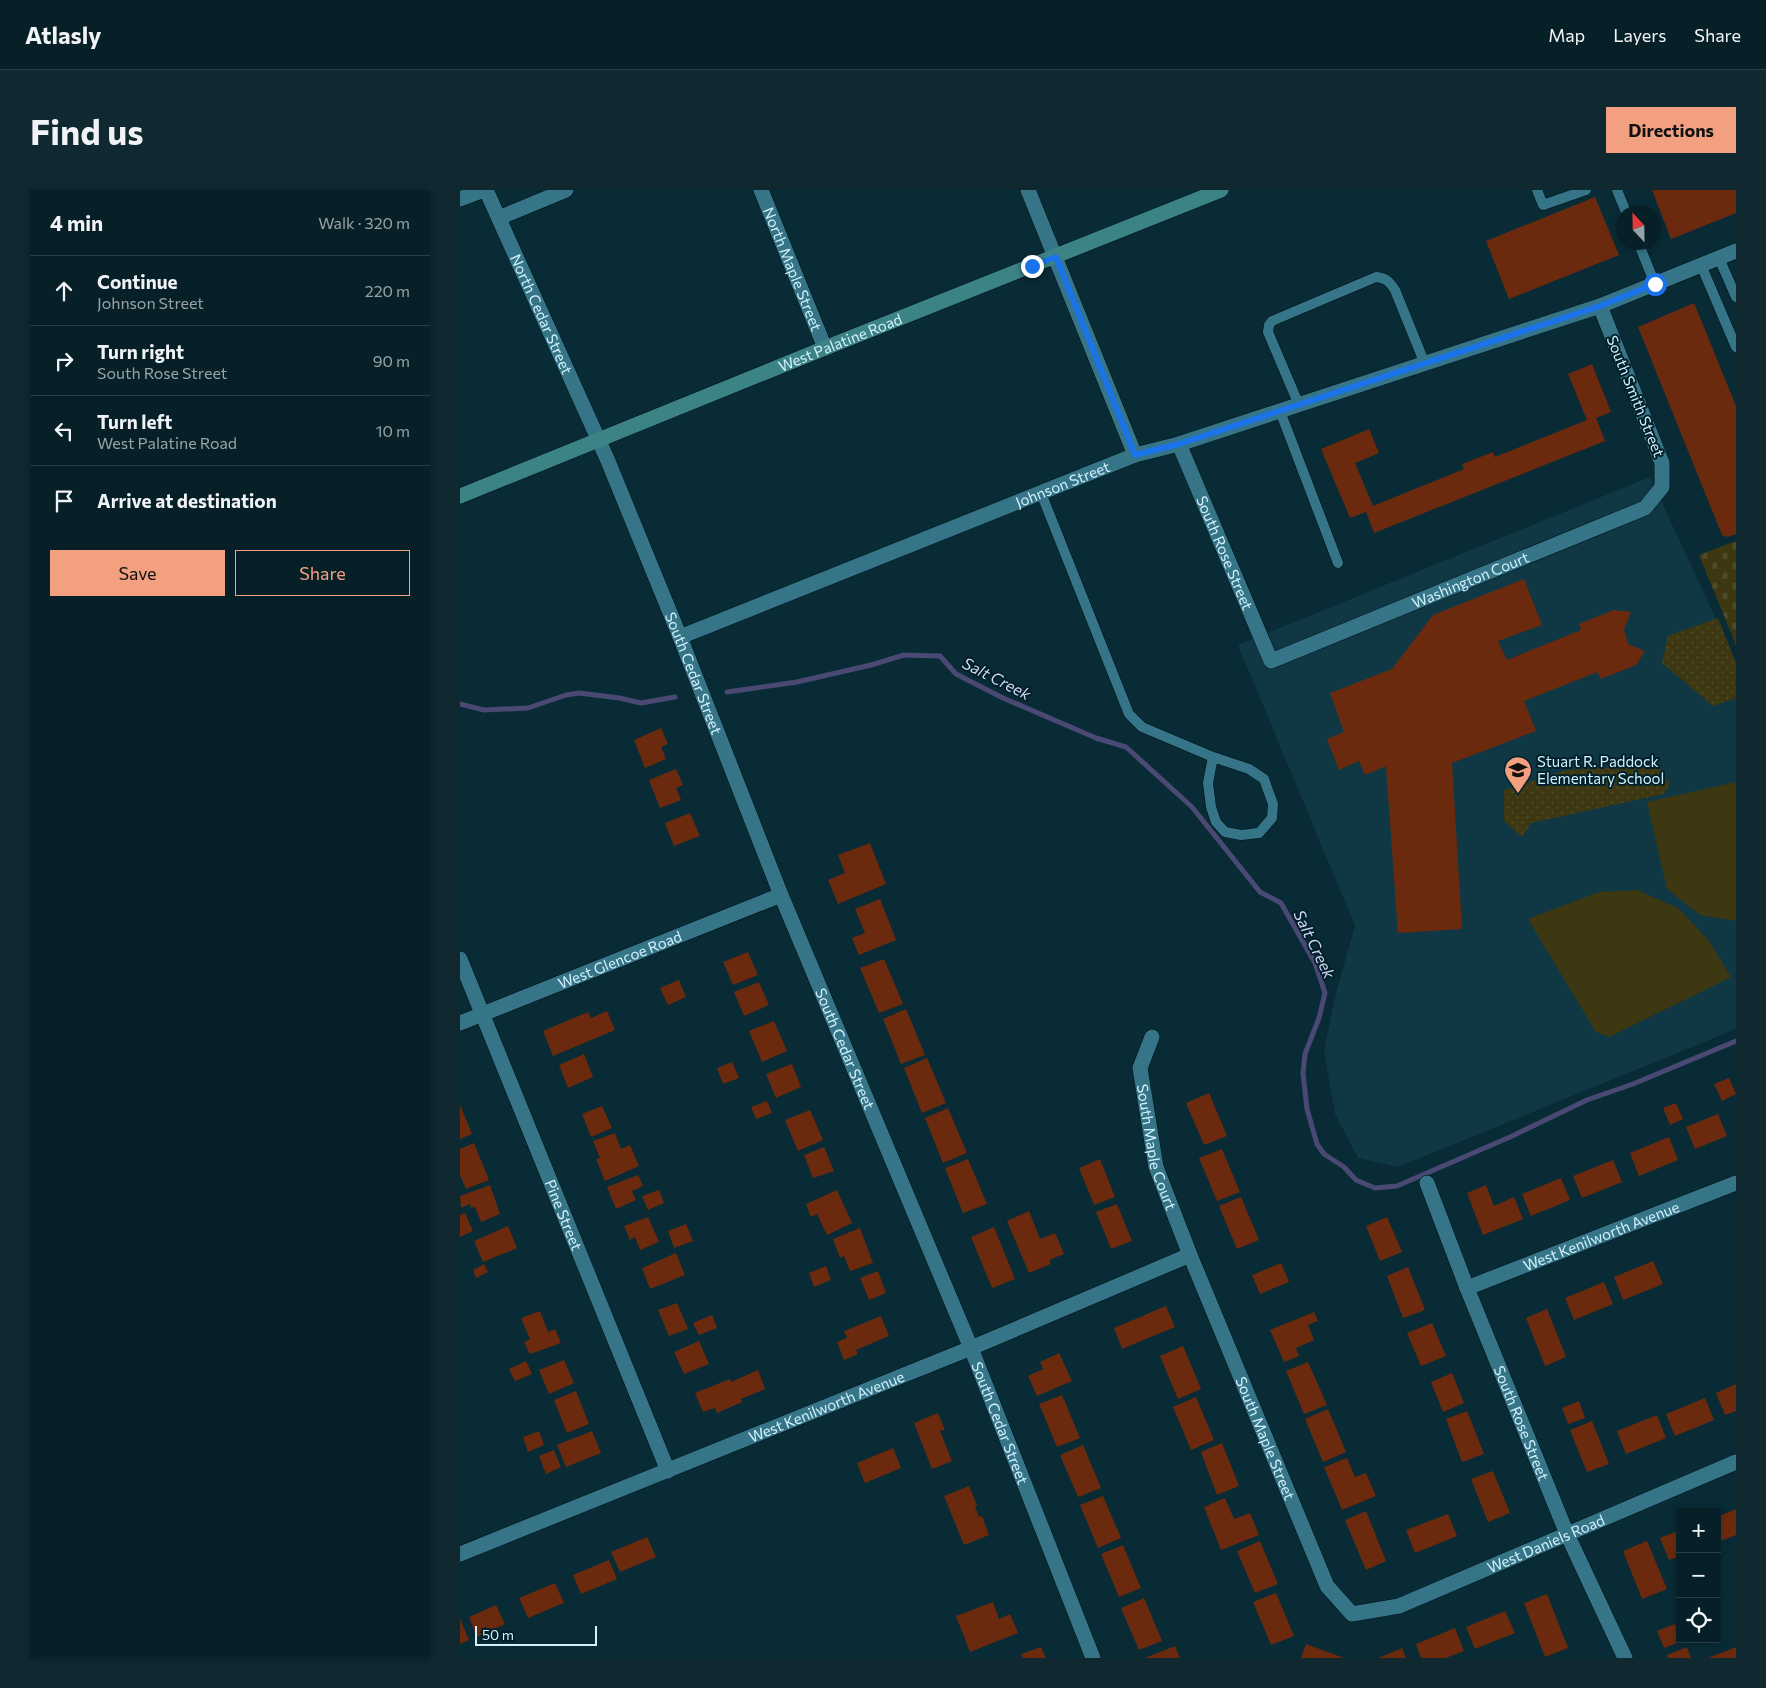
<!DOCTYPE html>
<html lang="en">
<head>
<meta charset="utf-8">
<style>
	:root { --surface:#072028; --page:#102830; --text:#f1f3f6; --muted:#98a3a8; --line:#283e45; --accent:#f2a080 }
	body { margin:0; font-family:Commissioner,sans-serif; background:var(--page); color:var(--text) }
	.controls { position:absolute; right:15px; bottom:15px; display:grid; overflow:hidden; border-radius:0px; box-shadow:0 2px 8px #0003 }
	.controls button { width:45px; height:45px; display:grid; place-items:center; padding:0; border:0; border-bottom:1px solid var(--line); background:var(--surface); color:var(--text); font:25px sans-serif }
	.compass { position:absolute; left:1156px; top:15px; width:45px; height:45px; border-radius:50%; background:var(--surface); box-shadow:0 2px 8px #0003; rotate:338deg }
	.scale { position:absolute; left:15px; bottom:12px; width:122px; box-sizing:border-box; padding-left:5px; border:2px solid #d2f1fc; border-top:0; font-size:14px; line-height:18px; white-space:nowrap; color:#d2f1fc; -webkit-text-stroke:4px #00212b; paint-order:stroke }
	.stop { position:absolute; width:15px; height:15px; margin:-11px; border:4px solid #1a73e8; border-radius:50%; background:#fff }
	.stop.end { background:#1a73e8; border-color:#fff; box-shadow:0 1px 5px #0008 }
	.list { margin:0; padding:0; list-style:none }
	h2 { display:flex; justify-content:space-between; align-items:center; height:65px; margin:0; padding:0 20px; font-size:21px }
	h2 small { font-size:16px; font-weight:400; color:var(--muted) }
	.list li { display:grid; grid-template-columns:32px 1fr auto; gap:15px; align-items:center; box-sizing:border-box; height:70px; padding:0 20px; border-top:1px solid var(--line) }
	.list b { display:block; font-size:19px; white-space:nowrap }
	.list p { margin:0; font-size:16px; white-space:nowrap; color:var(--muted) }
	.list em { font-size:16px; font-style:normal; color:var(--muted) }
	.actions { display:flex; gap:10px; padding:15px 20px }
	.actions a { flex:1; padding:11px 0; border:1px solid var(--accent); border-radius:0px; text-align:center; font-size:18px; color:var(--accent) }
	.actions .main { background:var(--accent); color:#111 }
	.icon { flex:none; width:28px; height:28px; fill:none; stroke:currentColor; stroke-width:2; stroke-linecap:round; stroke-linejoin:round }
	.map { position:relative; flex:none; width:1276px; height:1468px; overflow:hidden; border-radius:0px }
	header { display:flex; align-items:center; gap:30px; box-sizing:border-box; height:70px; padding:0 25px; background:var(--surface); border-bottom:1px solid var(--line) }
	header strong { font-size:24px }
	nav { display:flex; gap:28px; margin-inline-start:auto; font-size:18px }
	.intro { display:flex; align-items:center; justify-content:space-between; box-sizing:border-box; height:120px; padding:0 30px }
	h1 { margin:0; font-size:35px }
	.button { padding:12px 22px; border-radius:0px; background:var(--accent); color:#111; font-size:18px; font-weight:700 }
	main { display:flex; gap:30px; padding:0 30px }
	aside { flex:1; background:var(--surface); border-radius:0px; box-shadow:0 2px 8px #0003 }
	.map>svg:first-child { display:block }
	.built { fill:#0f3844 }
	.cemetery { fill:url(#cemetery-stones) }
	.park { fill:url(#park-dots) }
	.pitch { fill:#3d3811 }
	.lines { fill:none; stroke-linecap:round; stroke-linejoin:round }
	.stream { stroke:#494974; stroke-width:5 }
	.building { fill:#6b2a0e }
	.service-casing { stroke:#011218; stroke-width:11 }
	.minor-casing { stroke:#011218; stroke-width:16 }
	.tertiary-casing { stroke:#011218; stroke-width:16 }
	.secondary-casing { stroke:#011218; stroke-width:16 }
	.service { stroke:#367488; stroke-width:10 }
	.minor { stroke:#367488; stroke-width:15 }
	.tertiary { stroke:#367488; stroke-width:15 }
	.secondary { stroke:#3b8385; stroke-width:15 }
	.route { stroke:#1a73e8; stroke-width:6 }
	.labels { text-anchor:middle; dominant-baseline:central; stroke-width:4; stroke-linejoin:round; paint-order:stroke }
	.street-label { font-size:15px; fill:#d2f1fc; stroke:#00212b }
	.poi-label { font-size:15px; fill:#d2f1fc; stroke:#00212b; text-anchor:start }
	.water-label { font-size:16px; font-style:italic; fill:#d5d7f4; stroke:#00212b }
</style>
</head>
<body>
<header>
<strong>Atlasly</strong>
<nav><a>Map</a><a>Layers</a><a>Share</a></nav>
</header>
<div class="intro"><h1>Find us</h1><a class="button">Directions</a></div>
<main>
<aside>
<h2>4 min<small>Walk · 320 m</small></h2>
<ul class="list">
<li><svg class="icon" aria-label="ahead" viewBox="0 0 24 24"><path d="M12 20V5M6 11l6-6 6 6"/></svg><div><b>Continue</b><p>Johnson Street</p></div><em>220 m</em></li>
<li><svg class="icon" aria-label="right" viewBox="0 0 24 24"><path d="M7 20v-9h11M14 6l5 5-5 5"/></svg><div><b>Turn right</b><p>South Rose Street</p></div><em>90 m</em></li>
<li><svg class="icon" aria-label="left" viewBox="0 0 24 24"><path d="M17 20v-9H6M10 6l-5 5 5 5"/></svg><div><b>Turn left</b><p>West Palatine Road</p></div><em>10 m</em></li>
<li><svg class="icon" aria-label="arrive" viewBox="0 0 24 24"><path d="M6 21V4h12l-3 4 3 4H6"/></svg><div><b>Arrive at destination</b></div></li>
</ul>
<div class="actions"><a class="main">Save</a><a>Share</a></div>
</aside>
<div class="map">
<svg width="1276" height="1468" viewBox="0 0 1276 1468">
	<defs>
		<pattern id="cemetery-stones" width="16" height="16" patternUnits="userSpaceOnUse" patternTransform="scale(1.25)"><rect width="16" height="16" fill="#3d3811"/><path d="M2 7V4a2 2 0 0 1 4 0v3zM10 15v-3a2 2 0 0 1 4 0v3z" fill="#4f4c29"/></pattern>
		<pattern id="park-dots" width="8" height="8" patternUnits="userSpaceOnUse" patternTransform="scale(1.25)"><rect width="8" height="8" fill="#3d3811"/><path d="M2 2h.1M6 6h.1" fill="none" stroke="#4f4c29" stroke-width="1.8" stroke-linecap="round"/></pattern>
	</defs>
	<rect width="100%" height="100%" fill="#092b35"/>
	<path class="built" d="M 1190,287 L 1276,472 L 1276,839 L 938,977 L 898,968 L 875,924 L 864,860 L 877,799 L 895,736 L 778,455 Z"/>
	<path class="cemetery" d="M 1276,351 L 1276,455 L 1239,365 Z"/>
	<path class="park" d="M 1258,428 L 1276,473 L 1276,508 L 1253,516 L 1202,473 L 1208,446 Z
		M 1197,575 L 1210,594 L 1204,604 L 1071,633 L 1062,647 L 1044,631 L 1044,600 L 1106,580 Z"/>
	<path class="pitch" d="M 1276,592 L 1276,731 L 1240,725 L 1207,699 L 1187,612 Z
		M 1177,700 L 1218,718 L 1249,751 L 1271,787 L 1149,847 L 1136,842 L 1068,729 L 1139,702 Z"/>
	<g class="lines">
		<path class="stream" d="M 267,502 L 337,492 L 411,475 L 444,465 L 480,466 L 496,484 L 543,508 L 636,548 L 666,557 L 732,617 L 800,702 L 821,713 L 855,773 L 865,803 L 859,828 L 845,864 L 843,883 L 847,919 L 857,954 L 864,964 L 884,977 L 896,990 L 915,998 L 937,996 L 1050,947 L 1127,910 L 1173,894 L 1276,851
			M 0,514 L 24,520 L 68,518 L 106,505 L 119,503 L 159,508 L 181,513 L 215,507"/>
	</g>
	<path class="building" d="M 1192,0 L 1276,0 L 1276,23 L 1211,49 Z
		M 1135,7 L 1159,65 L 1049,109 L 1026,51 Z
		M 1234,113 L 1276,216 L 1276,344 L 1267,347 L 1262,345 L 1178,137 Z
		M 1132,174 L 1151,222 L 1136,228 L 1145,251 L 914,343 L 906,322 L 890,328 L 861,259 L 909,239 L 919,263 L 895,273 L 913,316 L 1004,279 L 1002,274 L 1033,262 L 1035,267 L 1127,230 L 1108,184 Z
		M 1064,389 L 1082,435 L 1038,451 L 1047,470 L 1121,440 L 1119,434 L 1154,420 L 1171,422 L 1164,439 L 1168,454 L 1185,461 L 1176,475 L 1141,489 L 1137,482 L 1064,511 L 1076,541 L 992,573 L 1002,739 L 938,743 L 926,576 L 905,585 L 899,571 L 879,580 L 867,549 L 884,542 L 870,503 L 932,479 L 973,425 Z
		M 201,538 L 208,554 L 201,557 L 206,569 L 185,578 L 174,550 Z
		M 216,579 L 223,595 L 216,598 L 221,610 L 200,618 L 189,590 Z
		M 230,623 L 240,646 L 214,656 L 205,633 Z
		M 410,653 L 426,694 L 378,714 L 368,690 L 385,683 L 378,665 Z
		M 420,709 L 436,750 L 399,765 L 392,748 L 405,743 L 395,719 Z
		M 288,762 L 298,785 L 273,795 L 263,772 Z
		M 424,769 L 443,814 L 419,823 L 400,778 Z
		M 219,790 L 226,807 L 208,815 L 200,798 Z
		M 299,792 L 309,815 L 284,826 L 274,802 Z
		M 446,819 L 465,865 L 441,874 L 423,829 Z
		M 147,821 L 155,840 L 93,866 L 83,841 L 128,822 L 131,828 Z
		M 314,831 L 327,861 L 302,872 L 289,841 Z
		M 124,864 L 133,887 L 108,898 L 99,875 Z
		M 467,868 L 486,913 L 462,923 L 444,878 Z
		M 272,872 L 279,888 L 263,894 L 257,878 Z
		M 332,874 L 341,897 L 316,908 L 306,884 Z
		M 1269,888 L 1276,904 L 1262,911 L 1254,894 Z
		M 749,903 L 767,946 L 744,955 L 726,913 Z
		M 307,911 L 312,923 L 296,929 L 291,917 Z
		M 1216,913 L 1223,929 L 1210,935 L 1203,918 Z
		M 0,915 L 12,944 L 0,949 Z
		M 142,916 L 152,938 L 131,947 L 122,924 Z
		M 488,918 L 507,963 L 483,973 L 465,928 Z
		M 350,920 L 363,950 L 338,961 L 325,930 Z
		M 1258,924 L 1267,946 L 1235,959 L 1226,937 Z
		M 155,943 L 161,959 L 170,955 L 179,976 L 145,991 L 136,969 L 140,968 L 133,951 Z
		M 1209,947 L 1218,970 L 1179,986 L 1170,963 Z
		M 14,953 L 29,990 L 6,999 L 0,985 L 0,959 Z
		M 364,957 L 374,981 L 353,988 L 344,965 Z
		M 762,959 L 780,1002 L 757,1011 L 739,968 Z
		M 508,969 L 527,1014 L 503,1023 L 485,978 Z
		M 640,969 L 655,1007 L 634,1015 L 619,978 Z
		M 1153,970 L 1162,992 L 1122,1008 L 1113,986 Z
		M 178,985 L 183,996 L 172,1001 L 176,1010 L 156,1019 L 147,997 Z
		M 1101,988 L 1110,1010 L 1071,1026 L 1062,1004 Z
		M 30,995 L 40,1024 L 21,1032 L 15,1017 L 11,1018 L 10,1014 L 1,1018 L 0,1006 Z
		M 1026,995 L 1034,1016 L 1054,1007 L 1063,1029 L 1023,1045 L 1007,1003 Z
		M 199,1000 L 204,1013 L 188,1020 L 182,1006 Z
		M 377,1000 L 392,1033 L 367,1045 L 357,1024 L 351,1027 L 346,1014 Z
		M 781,1007 L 799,1050 L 777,1059 L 759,1016 Z
		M 657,1014 L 672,1051 L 651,1059 L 636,1022 Z
		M 569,1021 L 580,1049 L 595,1043 L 604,1064 L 589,1070 L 591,1074 L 569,1083 L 547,1031 Z
		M 5,1023 L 13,1041 L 0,1047 L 0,1025 Z
		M 188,1027 L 199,1052 L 180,1060 L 175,1047 L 170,1050 L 164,1036 Z
		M 927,1027 L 942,1062 L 920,1071 L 906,1036 Z
		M 226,1034 L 233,1051 L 214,1058 L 208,1041 Z
		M 48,1036 L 57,1058 L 23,1072 L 14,1051 Z
		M 534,1037 L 555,1089 L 532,1098 L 511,1047 Z
		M 400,1038 L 413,1073 L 390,1081 L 384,1066 L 380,1068 L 373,1049 Z
		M 216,1063 L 225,1085 L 190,1099 L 182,1078 Z
		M 1193,1071 L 1203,1094 L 1163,1110 L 1154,1087 Z
		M 821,1073 L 829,1092 L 800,1104 L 792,1085 Z
		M 24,1074 L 28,1082 L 16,1088 L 13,1080 Z
		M 366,1076 L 371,1090 L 354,1097 L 349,1083 Z
		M 948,1077 L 965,1120 L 943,1128 L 927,1086 Z
		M 418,1081 L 426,1103 L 409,1110 L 400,1088 Z
		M 1144,1092 L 1153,1114 L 1114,1130 L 1105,1108 Z
		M 217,1113 L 228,1139 L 209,1146 L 198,1120 Z
		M 706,1116 L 715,1137 L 662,1159 L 654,1138 Z
		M 1087,1119 L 1106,1167 L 1085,1176 L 1066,1128 Z
		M 80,1121 L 88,1142 L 95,1139 L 101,1153 L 70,1164 L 64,1152 L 70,1149 L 61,1128 Z
		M 854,1122 L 858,1131 L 848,1135 L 854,1150 L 836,1158 L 839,1166 L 824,1172 L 810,1140 Z
		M 252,1125 L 257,1138 L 239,1145 L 233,1133 Z
		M 421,1126 L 429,1146 L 396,1160 L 398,1164 L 384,1170 L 377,1152 L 387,1148 L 384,1141 Z
		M 972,1133 L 986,1166 L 961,1176 L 947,1143 Z
		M 239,1151 L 249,1174 L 224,1184 L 214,1162 Z
		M 723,1156 L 741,1199 L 718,1209 L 700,1166 Z
		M 599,1163 L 612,1191 L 577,1206 L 568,1186 L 583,1179 L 580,1172 Z
		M 104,1170 L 114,1193 L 89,1204 L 79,1180 Z
		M 66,1171 L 72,1184 L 55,1191 L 49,1179 Z
		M 848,1172 L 867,1215 L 844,1224 L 826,1181 Z
		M 298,1180 L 305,1199 L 281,1209 L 282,1212 L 257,1223 L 255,1218 L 243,1222 L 235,1203 L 270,1189 L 271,1192 Z
		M 992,1183 L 1004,1213 L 983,1222 L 971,1192 Z
		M 1276,1194 L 1276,1221 L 1265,1225 L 1256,1203 Z
		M 116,1201 L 129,1234 L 107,1243 L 94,1210 Z
		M 602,1205 L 620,1248 L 597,1257 L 579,1214 Z
		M 736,1207 L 754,1250 L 731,1260 L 713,1217 Z
		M 1245,1208 L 1254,1230 L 1215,1246 L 1206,1224 Z
		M 1119,1211 L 1125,1228 L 1108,1234 L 1102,1218 Z
		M 868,1219 L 886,1262 L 863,1272 L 845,1229 Z
		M 1007,1221 L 1024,1264 L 1002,1272 L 986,1229 Z
		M 478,1223 L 485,1240 L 480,1241 L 492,1271 L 472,1279 L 454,1233 Z
		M 1197,1225 L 1206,1248 L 1166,1264 L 1157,1241 Z
		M 1132,1231 L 1149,1274 L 1127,1282 L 1110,1240 Z
		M 79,1241 L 84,1255 L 68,1262 L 63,1247 Z
		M 132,1241 L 141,1263 L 106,1277 L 97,1255 Z
		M 762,1253 L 779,1296 L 757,1305 L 741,1262 Z
		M 623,1255 L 641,1298 L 618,1307 L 600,1265 Z
		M 433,1258 L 441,1278 L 405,1293 L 397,1273 Z
		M 94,1260 L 101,1277 L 86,1284 L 79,1266 Z
		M 887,1268 L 895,1287 L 906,1283 L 916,1306 L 882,1320 L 864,1277 Z
		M 1033,1281 L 1050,1323 L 1028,1332 L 1011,1289 Z
		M 509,1296 L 517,1315 L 515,1316 L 519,1327 L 522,1326 L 529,1345 L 504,1355 L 484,1306 Z
		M 643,1306 L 661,1348 L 638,1358 L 620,1315 Z
		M 765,1308 L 774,1329 L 790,1323 L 799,1345 L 761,1360 L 744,1317 Z
		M 1276,1319 L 1276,1345 L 1258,1352 L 1257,1327 Z
		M 906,1321 L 926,1371 L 906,1380 L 885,1330 Z
		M 988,1324 L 997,1346 L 955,1363 L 946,1340 Z
		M 1220,1340 L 1220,1366 L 1209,1370 L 1200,1348 Z
		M 187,1347 L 196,1367 L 160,1382 L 151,1362 Z
		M 800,1351 L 818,1394 L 795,1403 L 777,1361 Z
		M 1187,1351 L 1207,1399 L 1182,1409 L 1163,1361 Z
		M 663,1355 L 681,1398 L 659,1407 L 641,1364 Z
		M 149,1370 L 157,1389 L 121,1404 L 113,1385 Z
		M 95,1393 L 104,1413 L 68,1428 L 59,1408 Z
		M 816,1403 L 834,1446 L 811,1455 L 793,1412 Z
		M 1087,1404 L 1108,1458 L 1085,1467 L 1064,1413 Z
		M 684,1408 L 702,1451 L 679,1460 L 661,1418 Z
		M 533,1412 L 539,1429 L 550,1424 L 558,1443 L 510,1462 L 496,1426 Z
		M 36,1415 L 45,1434 L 17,1447 L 9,1427 Z
		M 1045,1421 L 1055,1443 L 1015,1459 L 1006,1437 Z
		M 0,1429 L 9,1450 L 0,1454 Z
		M 1215,1434 L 1220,1449 L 1222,1451 L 1204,1458 L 1197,1441 Z
		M 995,1438 L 1004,1461 L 986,1468 L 961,1468 L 956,1454 Z
		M 846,1454 L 884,1468 L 841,1468 Z
		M 715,1456 L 720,1468 L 685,1468 Z
		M 581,1457 L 586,1468 L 563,1468 L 561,1464 Z
		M 1227,1457 L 1231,1468 L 1208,1468 L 1207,1465 Z
		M 1276,1457 L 1276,1468 L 1248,1468 Z
		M 942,1458 L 946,1468 L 918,1468 Z"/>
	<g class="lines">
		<g class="service-casing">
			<path id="service" d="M 1077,0 L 1083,15 L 1126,0
				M 1157,0 L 1166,22
				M 1178,52 L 1195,94
				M 1259,68 L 1276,107
				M 1241,75 L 1276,157
				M 839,215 L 808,142 L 809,135 L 812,131 L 916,87 C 926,88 929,91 935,100 L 965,174
				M 820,221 L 878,373
				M 581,303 L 669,524 L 682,537 L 753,567 L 748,593 L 751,617 L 756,632 L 765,642 L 781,645 L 799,643 L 812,628 L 813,614 L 804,589 L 789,579 L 753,567"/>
		</g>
		<g class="minor-casing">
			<g id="minor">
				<path id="s1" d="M 301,0 L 365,158"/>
				<path d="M 568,0 L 675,265"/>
				<path d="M 0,9 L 24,0"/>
				<path d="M 39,28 L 106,0"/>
				<path id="s2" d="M 719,254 L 811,471 L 1185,318 L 1202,297 L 1202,273 L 1140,116"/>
				<path id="s3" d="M 220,447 L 675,265 L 719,254 L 1140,116 L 1276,61"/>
				<path id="s4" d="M 0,769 L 208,1281"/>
				<path id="s5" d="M 0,833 L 321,705"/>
				<path id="s6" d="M 692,847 L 680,878 L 696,977 L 730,1065 L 867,1396 L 892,1424 L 939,1416 L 1276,1272"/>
				<path id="s7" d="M 967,993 L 1007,1098 L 1107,1344 L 1165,1468"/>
				<path id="s8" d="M 1007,1098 L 1276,993"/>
				<path id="s9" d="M 0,1364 L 511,1158 L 730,1065"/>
			</g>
		</g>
		<g class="tertiary-casing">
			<g id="tertiary">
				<path id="s10" d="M 26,0 L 148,271 L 220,447 L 321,705 L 511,1158 L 633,1468"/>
			</g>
		</g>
		<g class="secondary-casing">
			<g id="secondary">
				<path id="s11" d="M 0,306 L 365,158 L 761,0"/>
			</g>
		</g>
		<use href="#service" class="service"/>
		<use href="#minor" class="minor"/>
		<use href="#tertiary" class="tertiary"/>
		<use href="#secondary" class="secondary"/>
	</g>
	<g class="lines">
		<path class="route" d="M 572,76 L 596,67 L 675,265 L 719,254 L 1140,116 L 1195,94"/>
	</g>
	<defs>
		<g id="school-pin" transform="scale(1.4375)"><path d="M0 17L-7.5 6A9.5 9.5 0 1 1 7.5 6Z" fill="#f2a080" stroke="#00212b"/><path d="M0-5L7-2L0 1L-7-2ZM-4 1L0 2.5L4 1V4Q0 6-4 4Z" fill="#111"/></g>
	</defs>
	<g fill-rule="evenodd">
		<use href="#school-pin" x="1058" y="580"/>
	</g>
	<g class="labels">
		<g class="street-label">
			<text stroke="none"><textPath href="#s1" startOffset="85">North Maple Street</textPath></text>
			<text stroke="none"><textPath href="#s10" startOffset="136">North Cedar Street</textPath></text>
			<text stroke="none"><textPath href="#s11" startOffset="410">West Palatine Road</textPath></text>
			<text transform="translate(1176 206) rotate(68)">South Smith Street</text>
			<text stroke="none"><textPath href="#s3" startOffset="412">Johnson Street</textPath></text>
			<text stroke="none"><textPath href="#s2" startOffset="118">South Rose Street</textPath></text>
			<text stroke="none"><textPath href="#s2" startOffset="451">Washington Court</textPath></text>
			<text stroke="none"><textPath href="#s10" startOffset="526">South Cedar Street</textPath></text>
			<text stroke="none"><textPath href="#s5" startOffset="172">West Glencoe Road</textPath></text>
			<text stroke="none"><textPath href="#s10" startOffset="931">South Cedar Street</textPath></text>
			<text stroke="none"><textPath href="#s6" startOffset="114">South Maple Court</textPath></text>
			<text stroke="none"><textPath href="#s4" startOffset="276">Pine Street</textPath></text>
			<text stroke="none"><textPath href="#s8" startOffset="144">West Kenilworth Avenue</textPath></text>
			<text stroke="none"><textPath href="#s9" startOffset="395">West Kenilworth Avenue</textPath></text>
			<text stroke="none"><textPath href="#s7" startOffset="258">South Rose Street</textPath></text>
			<text stroke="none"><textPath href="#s10" startOffset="1336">South Cedar Street</textPath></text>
			<text stroke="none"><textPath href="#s6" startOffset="426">South Maple Street</textPath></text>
			<text stroke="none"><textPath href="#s6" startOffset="831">West Daniels Road</textPath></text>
		</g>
		<g class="poi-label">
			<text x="1077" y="571">Stuart R. Paddock<tspan x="1077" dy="17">Elementary School</tspan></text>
		</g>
		<g class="water-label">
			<text transform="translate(537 488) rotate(27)">Salt Creek</text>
			<text transform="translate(855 754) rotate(64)">Salt Creek</text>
		</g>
	</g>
</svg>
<div class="controls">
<button>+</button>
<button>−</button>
<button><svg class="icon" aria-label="locate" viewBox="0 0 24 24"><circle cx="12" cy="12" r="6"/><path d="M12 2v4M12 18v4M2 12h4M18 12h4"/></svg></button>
</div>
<svg class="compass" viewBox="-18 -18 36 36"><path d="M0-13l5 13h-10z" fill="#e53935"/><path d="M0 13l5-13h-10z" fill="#98a3a8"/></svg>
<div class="scale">50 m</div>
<div class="stop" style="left:1195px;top:94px"></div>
<div class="stop end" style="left:572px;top:76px"></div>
</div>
</main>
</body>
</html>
